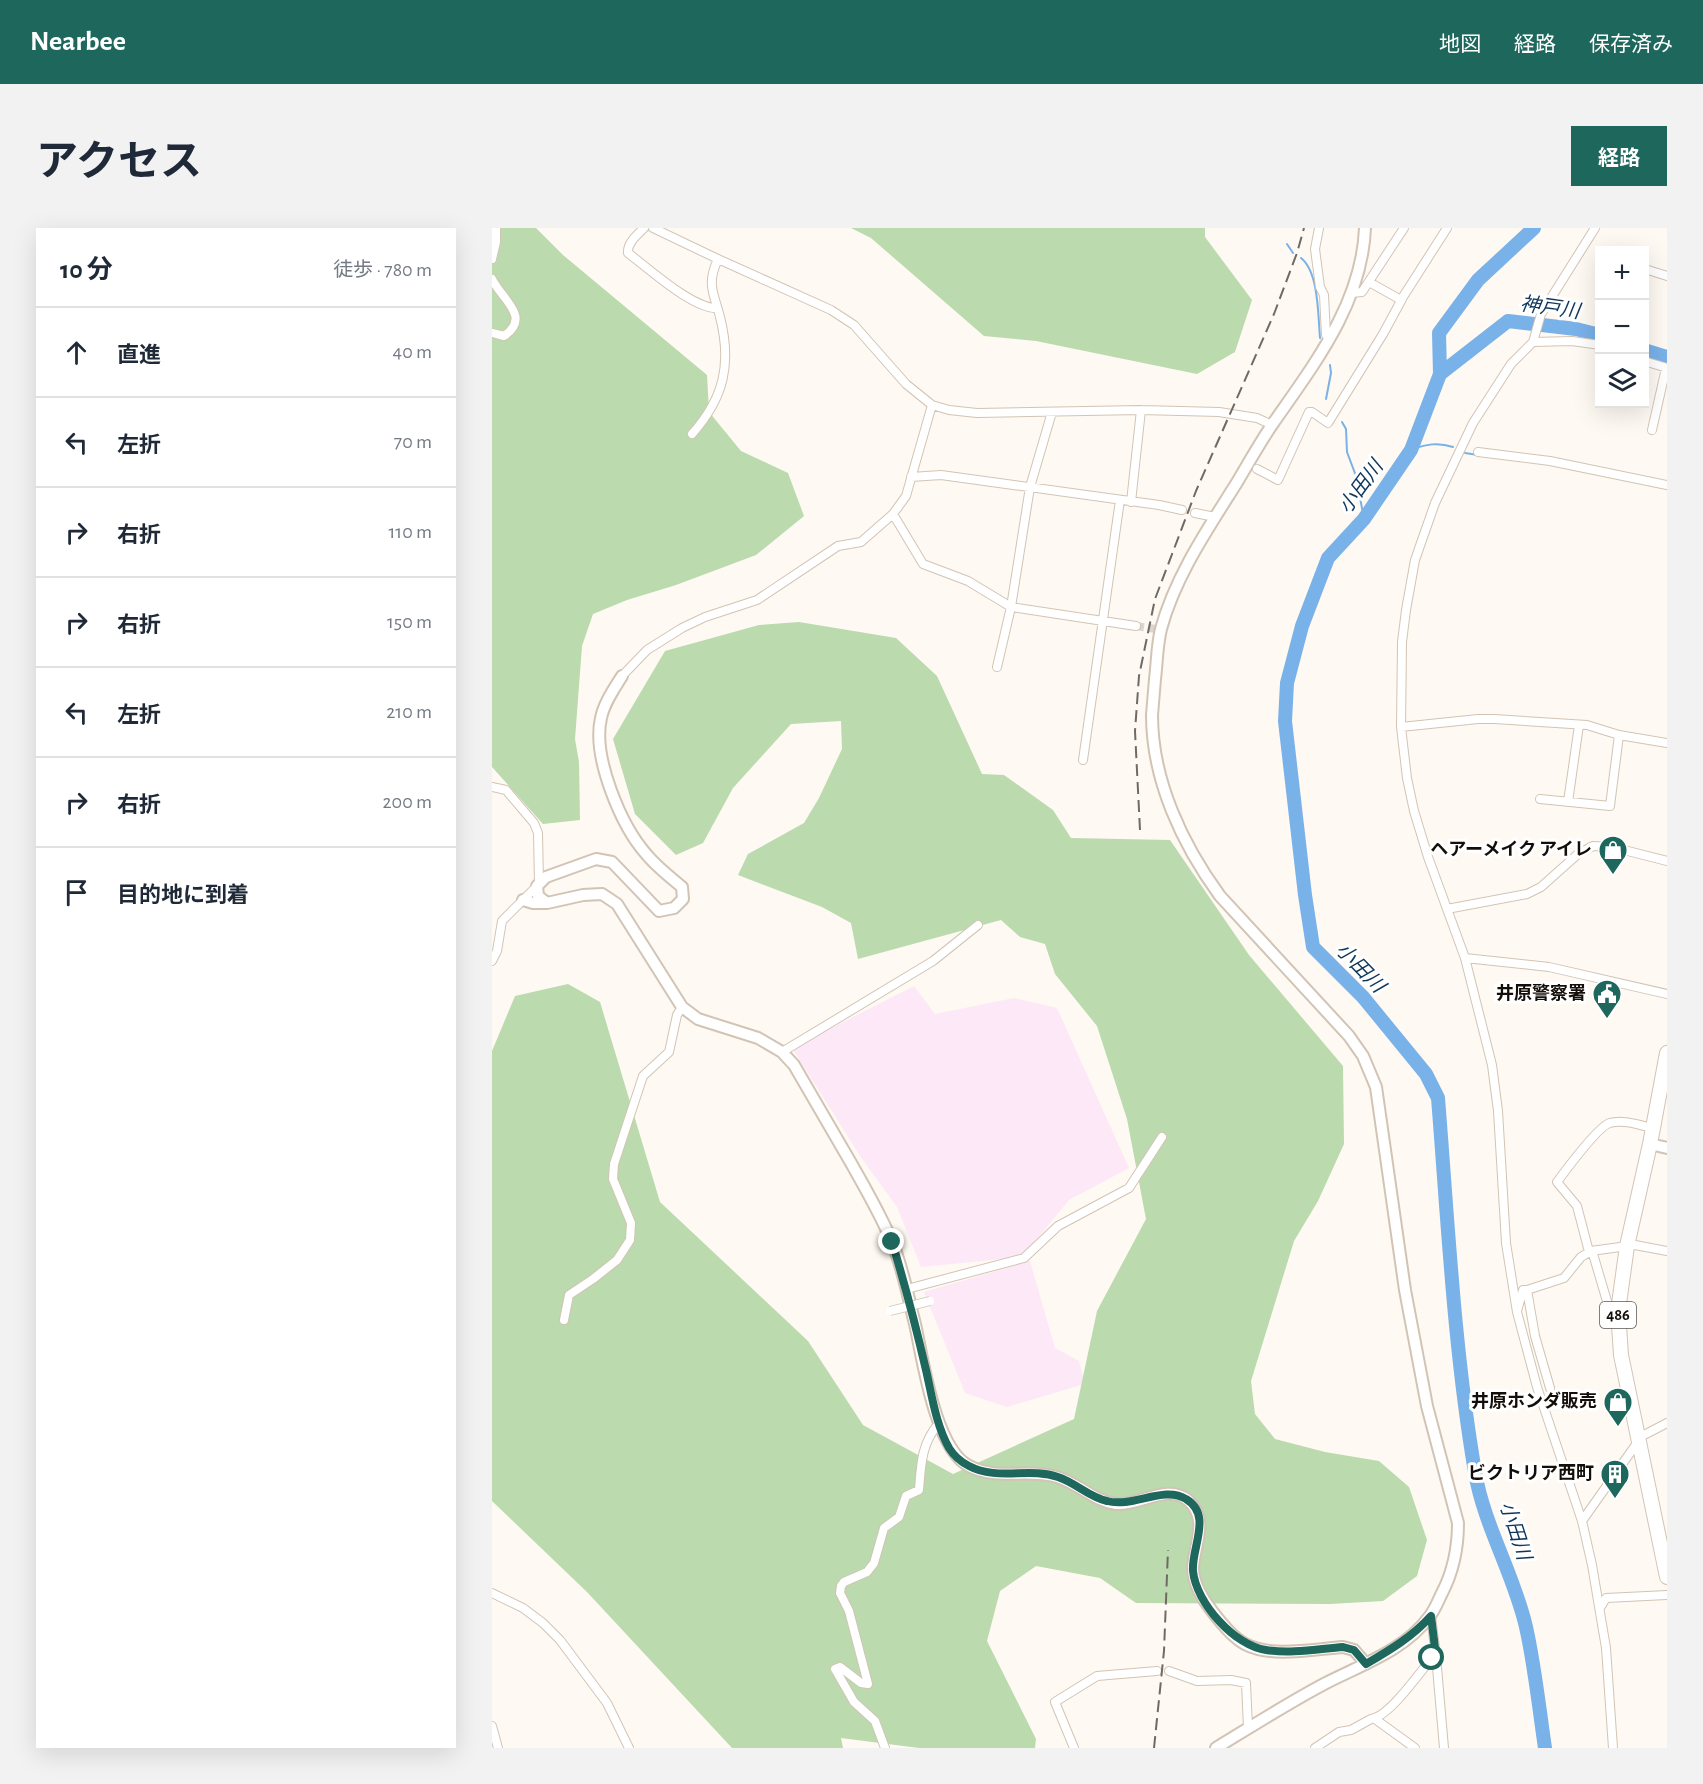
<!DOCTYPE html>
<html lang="ja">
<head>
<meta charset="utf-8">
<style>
	:root { --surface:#fff; --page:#f2f2f3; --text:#1f2937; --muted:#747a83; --line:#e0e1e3; --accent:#1e675d }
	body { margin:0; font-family:"Alegreya Sans","Noto Sans JP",sans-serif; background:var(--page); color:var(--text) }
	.controls { position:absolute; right:18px; top:18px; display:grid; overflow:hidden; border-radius:0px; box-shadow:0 6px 24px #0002 }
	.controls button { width:54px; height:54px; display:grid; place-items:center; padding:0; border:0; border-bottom:2px solid var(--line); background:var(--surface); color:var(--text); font:30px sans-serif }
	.stop { position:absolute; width:18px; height:18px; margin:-14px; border:4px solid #1e675d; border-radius:50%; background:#fff }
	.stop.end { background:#1e675d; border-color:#fff; box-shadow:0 2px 6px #0008 }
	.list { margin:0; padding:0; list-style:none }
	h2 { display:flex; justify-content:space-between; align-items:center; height:78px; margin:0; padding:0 24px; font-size:26px }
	h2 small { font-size:20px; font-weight:400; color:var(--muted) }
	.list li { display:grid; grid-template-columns:39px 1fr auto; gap:18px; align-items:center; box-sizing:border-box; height:90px; padding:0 24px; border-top:2px solid var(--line) }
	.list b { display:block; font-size:22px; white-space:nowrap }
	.list em { font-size:20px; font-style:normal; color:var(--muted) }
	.icon { flex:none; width:33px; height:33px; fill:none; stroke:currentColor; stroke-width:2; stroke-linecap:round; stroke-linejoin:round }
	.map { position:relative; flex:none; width:1175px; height:1520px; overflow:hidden; border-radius:0px }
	header { display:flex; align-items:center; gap:36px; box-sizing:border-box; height:84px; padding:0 30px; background:var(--accent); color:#fff }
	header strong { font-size:28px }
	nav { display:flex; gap:33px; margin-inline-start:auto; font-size:21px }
	.intro { display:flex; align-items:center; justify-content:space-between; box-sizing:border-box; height:144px; padding:0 36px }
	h1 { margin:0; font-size:42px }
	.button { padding:15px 27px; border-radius:0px; background:var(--accent); color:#fff; font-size:21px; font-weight:700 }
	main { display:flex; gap:36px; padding:0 36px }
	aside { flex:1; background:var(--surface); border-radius:0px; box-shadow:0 6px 24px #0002 }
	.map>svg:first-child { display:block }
	.industrial { fill:#fde8f7 }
	.green { fill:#bbdaae }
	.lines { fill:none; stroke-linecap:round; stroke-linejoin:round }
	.stream { stroke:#79b1e9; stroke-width:2 }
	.river { stroke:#79b1e9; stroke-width:14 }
	.street-tunnel { stroke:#dbd6cf; stroke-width:8; stroke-dasharray:8 4; stroke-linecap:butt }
	.street-casing { stroke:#d2c4b5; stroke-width:10 }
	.secondary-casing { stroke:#d2c4b5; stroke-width:14 }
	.highway-casing { stroke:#d2c4b5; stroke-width:16 }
	.street { stroke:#fff; stroke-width:8 }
	.secondary { stroke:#fff; stroke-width:10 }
	.highway { stroke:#fff; stroke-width:14 }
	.rail { stroke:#6f6a64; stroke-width:2; stroke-dasharray:12 6; stroke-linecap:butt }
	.street-bridge-casing { stroke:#d2c4b5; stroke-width:10; stroke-linecap:butt }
	.street-bridge { stroke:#fff; stroke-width:8 }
	.route { stroke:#1e675d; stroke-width:8 }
	.labels { text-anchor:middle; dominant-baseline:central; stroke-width:6; stroke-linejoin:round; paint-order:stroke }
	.shield { fill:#fff; stroke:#5a5653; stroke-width:1.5 }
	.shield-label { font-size:16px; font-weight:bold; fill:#130e09 }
	.poi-label { font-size:18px; font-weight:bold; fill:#130e09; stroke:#fff; text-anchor:end }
	.water-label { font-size:20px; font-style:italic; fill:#0e375b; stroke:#fff }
</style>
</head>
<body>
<header>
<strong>Nearbee</strong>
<nav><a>地図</a><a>経路</a><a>保存済み</a></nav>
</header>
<div class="intro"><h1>アクセス</h1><a class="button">経路</a></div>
<main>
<aside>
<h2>10 分<small>徒歩 · 780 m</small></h2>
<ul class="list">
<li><svg class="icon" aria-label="ahead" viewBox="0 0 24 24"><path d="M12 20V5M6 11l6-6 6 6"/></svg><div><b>直進</b></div><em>40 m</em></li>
<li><svg class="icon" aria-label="left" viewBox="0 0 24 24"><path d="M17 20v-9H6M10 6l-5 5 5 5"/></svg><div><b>左折</b></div><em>70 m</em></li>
<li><svg class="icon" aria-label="right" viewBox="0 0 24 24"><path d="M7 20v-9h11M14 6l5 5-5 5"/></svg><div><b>右折</b></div><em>110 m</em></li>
<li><svg class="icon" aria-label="right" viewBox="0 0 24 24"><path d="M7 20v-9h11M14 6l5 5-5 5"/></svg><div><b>右折</b></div><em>150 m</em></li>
<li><svg class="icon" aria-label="left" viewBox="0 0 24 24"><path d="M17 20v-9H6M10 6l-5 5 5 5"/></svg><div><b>左折</b></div><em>210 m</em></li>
<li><svg class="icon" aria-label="right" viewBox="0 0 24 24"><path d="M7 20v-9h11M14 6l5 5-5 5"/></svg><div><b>右折</b></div><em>200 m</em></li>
<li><svg class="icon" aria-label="arrive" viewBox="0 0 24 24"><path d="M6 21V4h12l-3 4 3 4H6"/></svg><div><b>目的地に到着</b></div></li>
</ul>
</aside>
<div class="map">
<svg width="1175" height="1520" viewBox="0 0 1175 1520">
	<rect width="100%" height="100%" fill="#fef9f2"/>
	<path class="industrial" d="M 422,758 L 443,786 L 522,770 L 565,780 L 637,940 L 577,972 L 530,1029 L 429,1039 L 405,979 L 370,931 L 300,820 Z
		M 538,1033 L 563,1120 L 587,1133 L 593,1156 L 515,1179 L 473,1165 L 432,1064 Z"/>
	<path class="green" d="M 0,0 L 44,0 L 71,27 L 215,147 L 217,184 L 249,223 L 296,245 L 312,288 L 264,327 L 184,357 L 135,372 L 101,386 L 90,418 L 83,511 L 87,534 L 88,592 L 51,596 L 0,539 Z
		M 359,0 L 713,0 L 713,9 L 760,72 L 743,124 L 705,146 L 544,113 L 492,108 L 379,10 Z
		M 307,394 L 404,410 L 445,448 L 490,546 L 512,547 L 561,582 L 579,610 L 678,612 L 757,727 L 851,838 L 852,916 L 826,973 L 802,1013 L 759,1153 L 763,1186 L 783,1211 L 833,1224 L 887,1233 L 917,1259 L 935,1312 L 925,1348 L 891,1373 L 838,1376 L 644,1375 L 608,1350 L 544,1338 L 508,1363 L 495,1413 L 544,1511 L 543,1520 L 427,1520 L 349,1510 L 351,1520 L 240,1520 L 95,1364 L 0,1273 L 0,823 L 23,768 L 76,756 L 108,774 L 168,974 L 316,1113 L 371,1197 L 461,1246 L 582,1191 L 605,1083 L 654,991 L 635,891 L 605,798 L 563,746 L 553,716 L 528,709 L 509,692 L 366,731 L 359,695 L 330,679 L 246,647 L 256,626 L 312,595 L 327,570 L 350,521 L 349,493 L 299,496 L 241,560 L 211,615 L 184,627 L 143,586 L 121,511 L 173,423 L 267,397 Z"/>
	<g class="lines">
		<path class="stream" d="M 795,16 L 801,25
			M 809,30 C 827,44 826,88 828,110
			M 834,171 L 839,145 L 838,137
			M 850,194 L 854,201 L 855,224 L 864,248 L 872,291
			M 919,222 C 934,216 946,214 961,219
			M 973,225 L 986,227"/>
		<path class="river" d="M 1042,0 L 986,52 L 947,105 L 948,146 L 919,222 L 872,291 L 836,330 L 810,398 L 795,455 L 793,493 L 813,667 L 821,719 L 871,769 L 934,846 L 946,870 C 956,995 962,1121 983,1244 C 992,1298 1022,1346 1034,1399 C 1043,1439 1047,1480 1053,1520
			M 1152,122 L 1175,129
			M 948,146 L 1016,93 L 1084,101 L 1108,107"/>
		<path class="street-tunnel" d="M 644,398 L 664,401"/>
		<g class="street-casing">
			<path id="street" d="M 152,0 C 145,7 135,15 136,25 C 156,40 201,81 225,80
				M 161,0 L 226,31 L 339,82 L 362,97 L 414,156 L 440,177 L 457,182 L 485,185 L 649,182 L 727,184 L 765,190 L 780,197
				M 827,0 L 823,21 L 828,59 L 832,67 L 834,107 L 838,111
				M 1103,0 L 1049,86 L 1041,114 L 1019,136 L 981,195 L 943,275 L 923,332 L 914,382 L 910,414 L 909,499 L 915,550 L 922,583 L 936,629 L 973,730 L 1000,837 L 1006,883 L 1014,1015 L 1025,1084 L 1045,1159 L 1090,1293 L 1100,1337 L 1114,1420 L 1121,1520
				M 0,31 L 4,14 L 4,0
				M 1156,42 L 1175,48
				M 0,51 C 10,72 40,89 12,108 L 0,105
				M 877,54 L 909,72 L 955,0
				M 860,65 L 870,64 L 912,0
				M 1041,114 L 1080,113 L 1108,117
				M 1152,133 L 1175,140
				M 1160,202 L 1174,140
				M 200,206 C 232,170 240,136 228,89 C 222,65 214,57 226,31
				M 986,224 L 1058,233 L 1175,257
				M 765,241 L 786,252 L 817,184 L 820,184 L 836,195 L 891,106 L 910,71
				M 419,249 L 449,247 L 667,277 L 690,282
				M 639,274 L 649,182
				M 703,285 L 723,289
				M 401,286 L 431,336 L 476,353 L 519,379 L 644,398
				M 505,439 L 519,379 L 538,259 L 560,184
				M 130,448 L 155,422 L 190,400 L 213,389 L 265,372 L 346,318 L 369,314 L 401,286 L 414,268 L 440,177
				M 909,499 L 986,491 L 1002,491 L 1095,497 L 1127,507 L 1175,515
				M 591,532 L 628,272
				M 0,559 L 14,562 L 42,595 L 46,605 L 47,655
				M 1048,571 L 1118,578 L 1127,507
				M 1076,574 L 1087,497
				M 955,681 L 1035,666 L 1049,659 L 1086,626 L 1101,618 L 1120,619 L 1175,633
				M 973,730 L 1057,739 L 1175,766
				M 0,733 L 5,723 L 10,693 L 45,658
				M 290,824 L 441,733 L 486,697
				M 415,1061 L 532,1030 L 566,998 L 637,960 L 670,909
				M 1025,1083 L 1031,1062 L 1035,1062
				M 1126,1083 L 1117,1080 L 1101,1026 L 1096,1020 L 1085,978 L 1065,954 C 1074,942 1106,898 1118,895 C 1130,891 1148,897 1160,900
				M 72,1092 L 77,1067 L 101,1051 L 125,1032 L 138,1012 L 139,995 L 121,951 L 122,936 L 151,848 L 177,824 L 185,787 L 190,779
				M 1058,1160 L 1043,1108 L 1035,1062 L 1072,1050 L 1089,1029 L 1099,1023 L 1143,1017 L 1175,1023
				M 1090,1293 L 1150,1208 L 1175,1195
				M 0,1365 L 31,1380 L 51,1395 L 68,1412 L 115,1475 L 137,1520
				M 1108,1380 L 1114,1370 L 1175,1367
				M 939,1388 L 944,1428 L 952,1520
				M 677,1443 L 705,1453 L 739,1452 L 754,1455 L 756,1500
				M 883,1491 L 923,1520
				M 0,1498 L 6,1520
				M 393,1520 L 383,1493 L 362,1474 L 343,1441 L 348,1439 L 369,1455 L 376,1456 L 357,1383 L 348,1365 L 349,1358 L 352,1354 L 375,1344 L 382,1335 L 392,1300 L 407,1289 L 414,1268 L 427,1262 C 429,1237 429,1216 447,1195
				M 582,1520 L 563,1474 L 605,1448 L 665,1443
				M 823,1520 L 847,1504 L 859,1502 L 879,1491 C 898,1488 927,1445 940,1430 L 944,1428"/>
		</g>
		<g class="secondary-casing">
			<path id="secondary" d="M 130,448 C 122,461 112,475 109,490 C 100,529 129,598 155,627 C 165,639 178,649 190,659 L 191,671 L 182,680 L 167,683 L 120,634 L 104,631 L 54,649 L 45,658 L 46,668 L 55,675 L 91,667 L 110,666 L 125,676 L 190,779 L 206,791 L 266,810 L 290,824 L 302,837 C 321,870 340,902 359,935 C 373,960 389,987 400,1014 C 411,1040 416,1069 423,1096 C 431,1132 443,1221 477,1238 C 505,1253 535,1240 565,1249 C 586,1255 601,1273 624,1276 C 648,1278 676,1254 697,1273 C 717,1292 702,1317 701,1340 C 701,1355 711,1372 720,1383 C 729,1395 740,1409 753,1416 C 779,1430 822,1421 851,1419 L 862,1422 L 874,1436
				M 31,672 L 41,675 L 55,675
				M 1158,916 L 1175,920
				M 724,1520 C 760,1498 796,1475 834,1455 C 869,1437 913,1422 937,1389 C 943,1382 946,1373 950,1365 C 962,1342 966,1320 966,1295 L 935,1178 L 913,1062 L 884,859 L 871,828 L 857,808 L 728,668 C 690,616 660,552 660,487 C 661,475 662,463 663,451 C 665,435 665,417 669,401 C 683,349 715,302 744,256 C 756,236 768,214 782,194 C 823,135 870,75 873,0"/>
		</g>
		<g class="highway-casing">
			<path id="highway" d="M 1175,825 L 1158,916 L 1135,1018 L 1126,1083 L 1129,1127 L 1175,1349"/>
		</g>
		<use href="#street" class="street"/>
		<use href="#secondary" class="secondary"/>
		<use href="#highway" class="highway"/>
		<path class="rail" d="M 648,602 L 643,503 L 647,448 L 663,371 L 704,263 L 782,86 L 805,25 L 812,0
			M 662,1520 L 672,1423 L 676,1322"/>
		<g class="street-bridge-casing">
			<path id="street-bridge" d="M 398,1083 L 438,1073"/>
		</g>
		<use href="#street-bridge" class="street-bridge"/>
	</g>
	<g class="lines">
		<path class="route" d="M 400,1014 C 413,1057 424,1099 434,1142 C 440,1168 444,1197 457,1220 C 462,1228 469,1234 477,1238 C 505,1253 537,1239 566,1249 C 584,1255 597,1269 615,1273 C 641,1280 672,1257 694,1271 C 721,1287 699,1320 701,1343 C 704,1375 743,1418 774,1422 C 798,1426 826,1421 851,1419 L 862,1422 L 874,1436 C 898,1422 920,1409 939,1388 L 944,1428 L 940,1430"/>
	</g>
	<defs>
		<g id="shop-pin" transform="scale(1.5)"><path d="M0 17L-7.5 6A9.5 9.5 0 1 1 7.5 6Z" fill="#1e675d" stroke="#fff"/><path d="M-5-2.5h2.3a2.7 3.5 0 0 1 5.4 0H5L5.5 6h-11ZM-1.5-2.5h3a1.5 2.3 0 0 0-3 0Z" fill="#fff"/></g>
		<g id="civic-pin" transform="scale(1.5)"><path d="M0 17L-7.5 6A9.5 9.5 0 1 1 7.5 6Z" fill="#1e675d" stroke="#fff"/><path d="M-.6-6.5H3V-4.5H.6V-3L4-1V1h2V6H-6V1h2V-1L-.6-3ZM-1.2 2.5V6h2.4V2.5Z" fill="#fff"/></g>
		<g id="building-pin" transform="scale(1.5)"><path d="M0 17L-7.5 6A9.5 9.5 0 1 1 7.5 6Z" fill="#1e675d" stroke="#fff"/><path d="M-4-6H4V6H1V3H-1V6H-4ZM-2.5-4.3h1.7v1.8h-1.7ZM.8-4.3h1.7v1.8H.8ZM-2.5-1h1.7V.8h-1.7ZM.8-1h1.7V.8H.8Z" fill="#fff"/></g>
	</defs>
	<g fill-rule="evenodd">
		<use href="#shop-pin" x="1121" y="622"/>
		<use href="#civic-pin" x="1115" y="766"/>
		<use href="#shop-pin" x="1126" y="1174"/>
		<use href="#building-pin" x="1123" y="1246"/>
	</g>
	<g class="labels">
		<rect class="shield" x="1108" y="1074" width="36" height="26" rx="4.5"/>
		<g class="shield-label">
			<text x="1126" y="1087">486</text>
		</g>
		<g class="poi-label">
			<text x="1100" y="622">ヘアーメイク アイレ</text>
			<text x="1094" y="766">井原警察署</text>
			<text x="1105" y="1174">井原ホンダ販売</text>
			<text x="1102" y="1246">ビクトリア西町</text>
		</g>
		<g class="water-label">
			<text transform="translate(1058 80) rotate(8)">神戸川</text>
			<text transform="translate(869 259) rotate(-54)">小田川</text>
			<text transform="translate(868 740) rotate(46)">小田川</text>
			<text transform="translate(1023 1303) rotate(72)">小田川</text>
		</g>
	</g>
</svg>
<div class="controls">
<button>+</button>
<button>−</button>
<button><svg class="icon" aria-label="layers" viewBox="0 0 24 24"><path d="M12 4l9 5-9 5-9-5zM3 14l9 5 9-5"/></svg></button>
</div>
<div class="stop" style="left:940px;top:1430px"></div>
<div class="stop end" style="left:400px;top:1014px"></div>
</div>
</main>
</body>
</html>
